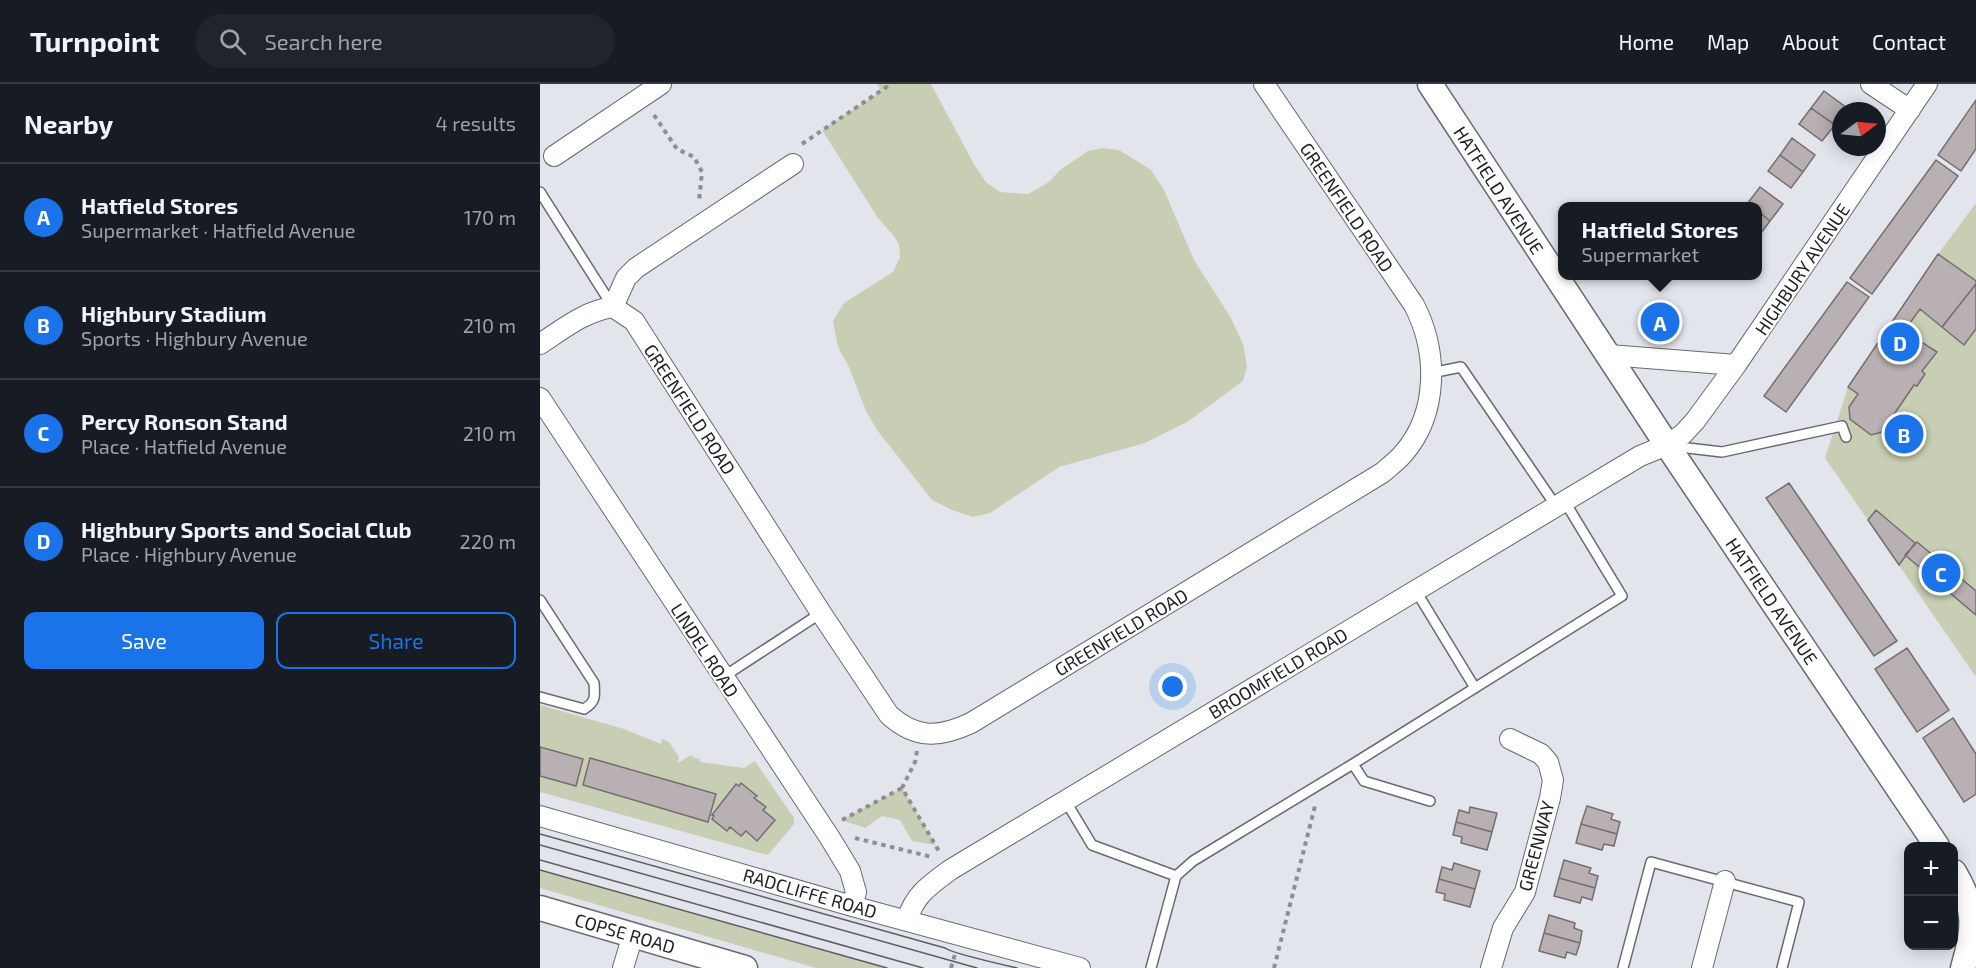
<!DOCTYPE html>
<html lang="en">
<head>
<meta charset="utf-8">
<style>
	:root { --surface:#171b24; --page:#20242c; --text:#f1f3f6; --muted:#9ea1a6; --line:#363941; --accent:#1a73e8 }
	body { margin:0; font-family:"Exo 2",sans-serif; background:var(--page); color:var(--text) }
	.controls { position:absolute; right:18px; bottom:18px; display:grid; overflow:hidden; border-radius:12px; box-shadow:0 3px 15px #0003 }
	.controls button { width:54px; height:54px; display:grid; place-items:center; padding:0; border:0; border-bottom:2px solid var(--line); background:var(--surface); color:var(--text); font:30px sans-serif }
	.compass { position:absolute; left:1292px; top:18px; width:54px; height:54px; border-radius:50%; background:var(--surface); box-shadow:0 3px 15px #0003; rotate:74deg }
	.you { position:absolute; left:633px; top:603px; width:21px; height:21px; margin:-15px; border:4px solid #fff; border-radius:50%; background:#1a73e8; box-shadow:0 0 0 9px #1a73e833 }
	.badge { display:grid; place-items:center; width:39px; height:39px; border-radius:50%; background:var(--accent); color:#fff; font-size:20px; font-weight:700 }
	.pin { position:absolute; translate:-50% -50%; border:3px solid #fff; box-shadow:0 2px 6px #0006 }
	.popup { position:absolute; left:1018px; top:118px; width:204px; height:78px; box-sizing:border-box; display:grid; place-content:center; border-radius:12px; background:var(--surface); filter:drop-shadow(0 2px 4px #0005); font-size:20px; white-space:nowrap; color:var(--muted) }
	.popup b { font-size:22px; color:var(--text) }
	.popup::after { content:''; position:absolute; left:50%; top:100%; margin-left:-12px; border:12px solid transparent; border-top-color:var(--surface) }
	.list { margin:0; padding:0; list-style:none }
	h2 { display:flex; justify-content:space-between; align-items:center; height:78px; margin:0; padding:0 24px; font-size:26px }
	h2 small { font-size:20px; font-weight:400; color:var(--muted) }
	.list li { display:grid; grid-template-columns:39px 1fr auto; gap:18px; align-items:center; box-sizing:border-box; height:108px; padding:0 24px; border-top:2px solid var(--line) }
	.list b { display:block; font-size:22px; white-space:nowrap }
	.list p { margin:0; font-size:20px; white-space:nowrap; color:var(--muted) }
	.list em { font-size:20px; font-style:normal; color:var(--muted) }
	.actions { display:flex; gap:12px; padding:18px 24px }
	.actions a { flex:1; padding:14px 0; border:2px solid var(--accent); border-radius:12px; text-align:center; font-size:21px; color:var(--accent) }
	.actions .main { background:var(--accent); color:#fff }
	.icon { flex:none; width:33px; height:33px; fill:none; stroke:currentColor; stroke-width:2; stroke-linecap:round; stroke-linejoin:round }
	.map { position:relative; flex:none; width:1436px; height:884px; overflow:hidden }
	header { display:flex; align-items:center; gap:36px; box-sizing:border-box; height:84px; padding:0 30px; background:var(--surface); border-bottom:2px solid var(--line) }
	header strong { font-size:28px }
	nav { display:flex; gap:33px; margin-inline-start:auto; font-size:21px }
	.search { width:420px; height:54px; background:var(--page); display:flex; align-items:center; gap:15px; box-sizing:border-box; padding:0 21px; border-radius:33px; color:var(--muted); font-size:22px }
	main { display:flex }
	aside { flex:1; background:var(--surface) }
	.map>svg:first-child { display:block }
	.green { fill:#c7ceb3 }
	.building { fill:#b8b0b3; stroke:#756e70; stroke-width:1.5 }
	.lines { fill:none; stroke-linecap:round; stroke-linejoin:round }
	.service-casing { stroke:#676a70; stroke-width:12 }
	.minor-casing { stroke:#676a70; stroke-width:22 }
	.tertiary-casing { stroke:#676a70; stroke-width:27 }
	.path { stroke:#8c8f93; stroke-width:4; stroke-dasharray:4.5 4.5; stroke-linecap:butt }
	.service { stroke:#fff; stroke-width:9 }
	.minor { stroke:#fff; stroke-width:20 }
	.tertiary { stroke:#fff; stroke-width:24 }
	.tram { stroke:#5a5c5f; stroke-width:1.5 }
	.labels { text-anchor:middle; dominant-baseline:central; stroke-width:4.5; stroke-linejoin:round; paint-order:stroke }
	.street-label { font-size:18px; fill:#202123; stroke:#fff }
</style>
</head>
<body>
<header>
<strong>Turnpoint</strong>
<div class="search"><svg class="icon" aria-label="search" viewBox="0 0 24 24"><circle cx="10" cy="10" r="6"/><path d="M15 15l6 6"/></svg>Search here</div>
<nav><a>Home</a><a>Map</a><a>About</a><a>Contact</a></nav>
</header>
<main>
<aside>
<h2>Nearby<small>4 results</small></h2>
<ul class="list">
<li><span class="badge">A</span><div><b>Hatfield Stores</b><p>Supermarket · Hatfield Avenue</p></div><em>170 m</em></li>
<li><span class="badge">B</span><div><b>Highbury Stadium</b><p>Sports · Highbury Avenue</p></div><em>210 m</em></li>
<li><span class="badge">C</span><div><b>Percy Ronson Stand</b><p>Place · Hatfield Avenue</p></div><em>210 m</em></li>
<li><span class="badge">D</span><div><b>Highbury Sports and Social Club</b><p>Place · Highbury Avenue</p></div><em>220 m</em></li>
</ul>
<div class="actions"><a class="main">Save</a><a>Share</a></div>
</aside>
<div class="map">
<svg width="1436" height="884" viewBox="0 0 1436 884">
	<rect width="100%" height="100%" fill="#e2e6ec"/>
	<path class="green" d="M 337,0 L 391,0 L 435,82 L 446,98 L 460,108 L 488,110 L 509,98 L 520,86 L 548,67 L 563,64 L 579,66 L 611,86 L 624,106 L 654,176 L 691,234 L 703,260 L 707,283 L 703,297 L 647,338 L 605,359 L 519,383 L 450,429 L 433,433 L 412,426 L 392,416 L 337,346 L 326,327 L 308,281 L 298,263 L 293,237 L 304,219 L 353,188 L 360,173 L 359,161 L 354,152 L 338,134 L 282,46 L 341,7 Z
		M 1436,119 L 1436,593 L 1285,374 L 1308,303 L 1398,170 Z
		M 0,621 L 84,645 L 121,660 L 122,655 L 129,658 L 139,673 L 138,679 L 151,671 L 154,674 L 160,675 L 160,678 L 204,684 L 215,677 L 254,734 L 254,740 L 228,771 L 0,708 Z
		M 362,704 L 396,761 L 372,757 L 360,736 L 342,732 L 325,744 L 301,736 Z
		M 0,786 L 347,884 L 276,884 L 0,804 Z"/>
	<path class="building" d="M 1284,7 L 1307,24 L 1305,27 L 1301,27 L 1301,32 L 1295,41 L 1271,24 Z
		M 1436,16 L 1436,65 L 1421,87 L 1398,71 Z
		M 1271,24 L 1295,41 L 1282,57 L 1259,40 Z
		M 1252,54 L 1275,71 L 1263,88 L 1240,71 Z
		M 1240,71 L 1263,88 L 1251,104 L 1228,87 Z
		M 1396,76 L 1418,92 L 1332,210 L 1310,194 Z
		M 1220,103 L 1243,120 L 1230,137 L 1218,127 L 1218,122 L 1211,122 L 1207,120 Z
		M 1218,127 L 1230,137 L 1218,153 Z
		M 1398,170 L 1436,197 L 1436,200 L 1402,243 L 1380,225 L 1364,247 L 1397,268 L 1382,287 L 1385,290 L 1377,302 L 1374,301 L 1342,348 L 1331,351 L 1310,335 L 1309,323 L 1318,310 L 1308,303 Z
		M 1307,198 L 1329,213 L 1246,328 L 1224,312 Z
		M 1436,200 L 1436,245 L 1424,261 L 1402,243 Z
		M 1249,399 L 1357,557 L 1334,572 L 1226,414 Z
		M 1336,426 L 1375,459 L 1359,481 L 1328,436 Z
		M 1377,458 L 1436,507 L 1436,531 L 1365,471 Z
		M 1367,564 L 1409,626 L 1377,648 L 1335,585 Z
		M 1413,634 L 1436,670 L 1436,710 L 1424,718 L 1383,654 Z
		M 0,663 L 43,675 L 36,702 L 0,692 Z
		M 50,674 L 176,710 L 168,738 L 43,701 Z
		M 201,699 L 217,712 L 214,714 L 226,723 L 223,726 L 235,736 L 217,757 L 206,747 L 201,752 L 190,743 L 187,747 L 172,735 L 174,732 L 172,731 L 196,700 L 199,702 Z
		M 1047,722 L 1073,730 L 1071,735 L 1080,738 L 1077,750 L 1041,740 Z
		M 930,723 L 957,729 L 952,748 L 916,738 L 919,726 L 929,729 Z
		M 916,738 L 952,748 L 947,766 L 921,759 L 922,753 L 913,751 Z
		M 1041,740 L 1077,750 L 1074,762 L 1064,760 L 1062,766 L 1036,759 Z
		M 1024,776 L 1051,784 L 1049,789 L 1058,792 L 1055,804 L 1019,794 Z
		M 914,779 L 940,787 L 935,805 L 899,795 L 902,783 L 912,786 Z
		M 1019,794 L 1055,804 L 1052,816 L 1042,813 L 1040,819 L 1014,812 Z
		M 899,795 L 935,805 L 930,823 L 904,816 L 905,810 L 896,808 Z
		M 1009,831 L 1035,839 L 1034,844 L 1042,847 L 1040,859 L 1004,849 Z
		M 1004,849 L 1040,859 L 1036,871 L 1027,868 L 1025,874 L 999,867 Z"/>
	<g class="lines">
		<g class="service-casing">
			<path id="service" d="M 0,108 L 73,223
				M 891,289 L 921,283 L 1016,422
				M 1131,362 L 1182,368 L 1302,342 L 1306,353
				M 876,507 L 935,604
				M 0,516 L 54,599 C 55,612 56,618 44,625 L 0,613
				M 183,593 L 281,529
				M 813,680 L 824,697 L 890,717
				M 525,716 L 552,761 L 636,792
				M 611,884 L 636,792 L 653,777 L 813,680 L 1082,512 L 1025,418
				M 1083,884 L 1111,778 L 1259,818 L 1242,884"/>
		</g>
		<g class="minor-casing">
			<path id="minor" d="M 1331,0 L 1370,26
				M 14,72 L 121,0
				M 253,80 L 96,184 L 86,194 L 73,223 L 94,237 L 281,529 L 349,631 C 376,655 399,654 431,639 L 842,389 C 849,383 857,377 863,370 C 899,329 898,267 874,221 L 724,0
				M 0,260 C 23,245 45,227 73,223
				M 1069,271 L 1196,281
				M 0,314 L 290,754 L 310,787 L 316,808 L 312,822
				M 0,732 L 312,822 L 540,884
				M 367,836 C 375,810 390,801 410,786 L 1100,372 L 1127,361 L 1143,350 L 1155,337 L 1196,281 L 1387,0
				M 83,884 L 93,851
				M 951,884 L 963,844 L 985,808 L 1010,714 L 1013,696 L 1008,678 L 1001,670 L 970,655
				M 1162,884 L 1185,797"/>
		</g>
		<g class="tertiary-casing">
			<path id="tertiary" d="M 890,0 L 1127,361 L 1397,762
				M 1414,788 C 1436,825 1435,843 1423,884
				M 0,824 L 205,884"/>
		</g>
		<path class="path" d="M 114,31 L 137,65 L 154,73 L 162,88 L 159,117
			M 262,60 L 351,0
			M 377,667 L 375,678 L 362,704 L 400,769
			M 302,736 L 362,704
			M 315,754 L 392,773
			M 411,884 L 415,870
			M 734,884 L 775,722"/>
		<use href="#service" class="service"/>
		<use href="#minor" class="minor"/>
		<use href="#tertiary" class="tertiary"/>
		<path class="tram" d="M 0,750 L 405,864 C 411,869 464,881 477,884
			M 0,761 L 437,884
			M 0,776 L 383,884
			M 0,786 L 347,884"/>
	</g>
	<g class="labels">
		<g class="street-label">
			<text transform="translate(959 106) rotate(57)">HATFIELD AVENUE</text>
			<text transform="translate(807 123) rotate(56)">GREENFIELD ROAD</text>
			<text transform="translate(1262 185) rotate(-56)">HIGHBURY AVENUE</text>
			<text transform="translate(150 325) rotate(57)">GREENFIELD ROAD</text>
			<text transform="translate(1232 517) rotate(56)">HATFIELD AVENUE</text>
			<text transform="translate(581 548) rotate(-31)">GREENFIELD ROAD</text>
			<text transform="translate(165 566) rotate(57)">LINDEL ROAD</text>
			<text transform="translate(738 589) rotate(-31)">BROOMFIELD ROAD</text>
			<text transform="translate(996 762) rotate(-75)">GREENWAY</text>
			<text transform="translate(270 809) rotate(16)">RADCLIFFE ROAD</text>
			<text transform="translate(85 849) rotate(16)">COPSE ROAD</text>
		</g>
	</g>
</svg>
<div class="controls">
<button>+</button>
<button>−</button>
</div>
<svg class="compass" viewBox="-18 -18 36 36"><path d="M0-13l5 13h-10z" fill="#e53935"/><path d="M0 13l5-13h-10z" fill="#9ea1a6"/></svg>
<div class="you"></div>
<div class="pin badge" style="left:1120px;top:238px">A</div>
<div class="popup"><b>Hatfield Stores</b>Supermarket</div>
<div class="pin badge" style="left:1364px;top:350px">B</div>
<div class="pin badge" style="left:1401px;top:489px">C</div>
<div class="pin badge" style="left:1360px;top:258px">D</div>
</div>
</main>
</body>
</html>
